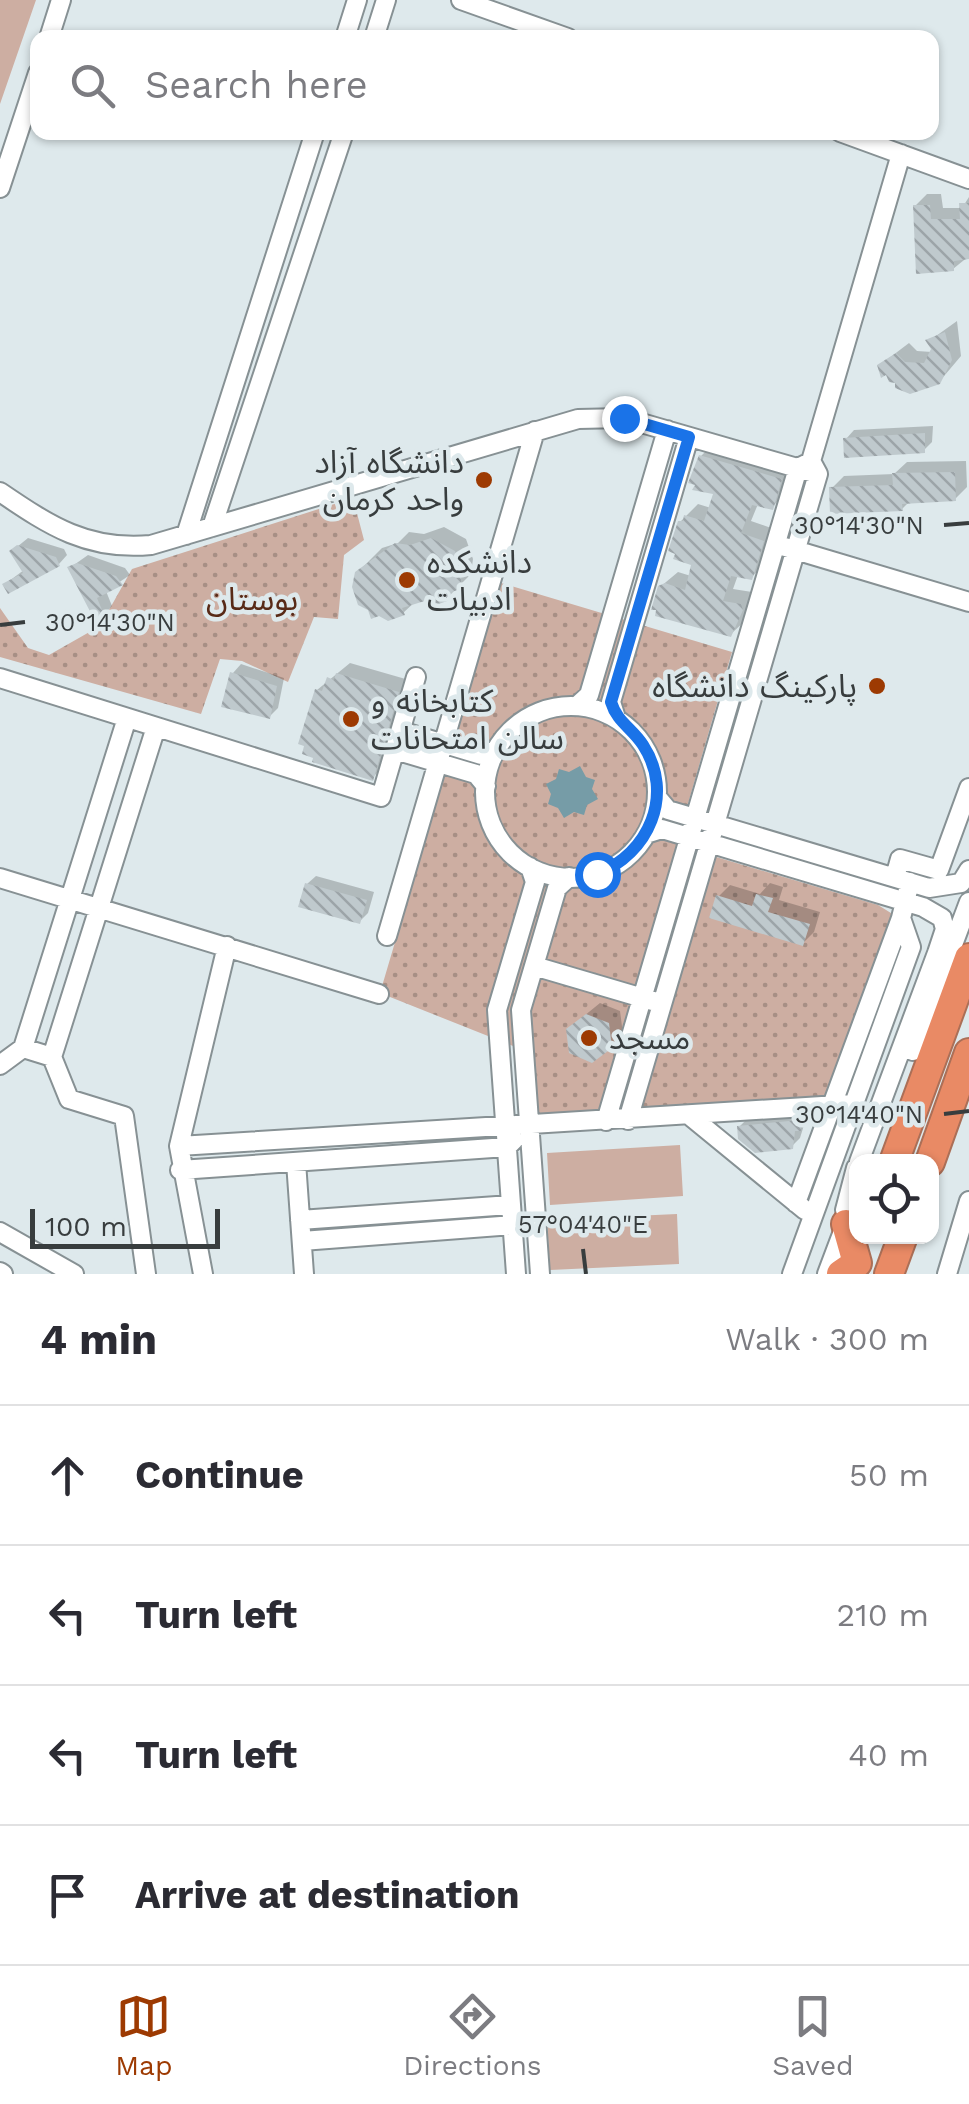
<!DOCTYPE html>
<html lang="en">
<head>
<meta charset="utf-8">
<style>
	:root { --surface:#fff; --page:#f2f2f3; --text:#2b2b33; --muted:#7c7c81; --line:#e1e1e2; --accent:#9d3a02 }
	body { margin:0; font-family:"Work Sans","Noto Sans Arabic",sans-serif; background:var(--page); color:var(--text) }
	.controls { position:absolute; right:30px; bottom:30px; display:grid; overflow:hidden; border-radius:20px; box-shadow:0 2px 8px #0004 }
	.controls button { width:90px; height:90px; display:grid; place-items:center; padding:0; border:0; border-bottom:2px solid var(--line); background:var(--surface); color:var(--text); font:50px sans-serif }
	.scale { position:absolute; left:30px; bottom:25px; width:190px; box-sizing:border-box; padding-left:10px; border:5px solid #383d3e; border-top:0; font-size:28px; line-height:35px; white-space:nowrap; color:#383d3e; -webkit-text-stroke:8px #dee9ec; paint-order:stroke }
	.stop { position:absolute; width:30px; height:30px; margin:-22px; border:8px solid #1a73e8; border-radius:50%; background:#fff }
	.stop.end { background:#1a73e8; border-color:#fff; box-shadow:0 2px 10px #0008 }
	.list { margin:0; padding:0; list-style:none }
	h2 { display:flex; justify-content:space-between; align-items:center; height:130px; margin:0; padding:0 40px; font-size:42px }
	h2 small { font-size:32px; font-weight:400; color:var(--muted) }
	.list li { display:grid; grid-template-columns:65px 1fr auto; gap:30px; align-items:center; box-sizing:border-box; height:140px; padding:0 40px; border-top:2px solid var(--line) }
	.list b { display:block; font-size:38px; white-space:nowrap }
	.list em { font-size:32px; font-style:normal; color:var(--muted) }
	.icon { flex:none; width:55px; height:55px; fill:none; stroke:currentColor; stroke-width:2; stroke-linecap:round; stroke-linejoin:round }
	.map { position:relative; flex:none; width:969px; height:1274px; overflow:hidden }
	.search { position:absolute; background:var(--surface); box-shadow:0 2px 8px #0004; left:30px; right:30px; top:30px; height:110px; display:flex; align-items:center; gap:25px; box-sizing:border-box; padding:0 35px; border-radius:20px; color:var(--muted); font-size:38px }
	.sheet { height:690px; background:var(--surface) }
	nav { display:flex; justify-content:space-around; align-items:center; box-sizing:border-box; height:140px; border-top:2px solid var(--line); background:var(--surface); font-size:28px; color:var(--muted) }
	nav a { display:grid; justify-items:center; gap:5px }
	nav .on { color:var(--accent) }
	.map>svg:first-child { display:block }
	.grass { fill:#cdaea2 }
	.park { fill:url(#park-dots) }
	.water { fill:#769ca7 }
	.shadow { fill:#0003 }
	.building { fill:url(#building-back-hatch) }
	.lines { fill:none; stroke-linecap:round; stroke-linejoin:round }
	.minor-casing { stroke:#879194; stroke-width:22 }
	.highway-casing { stroke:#ab6f57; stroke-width:32 }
	.minor { stroke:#fff; stroke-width:18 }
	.highway { stroke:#e98a65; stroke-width:28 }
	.route { stroke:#1a73e8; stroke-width:12 }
	.ticks { fill:none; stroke:#383d3e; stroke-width:4 }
	.poi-dot { fill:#9d3a02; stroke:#dee9ec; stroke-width:4 }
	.labels { text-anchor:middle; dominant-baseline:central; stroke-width:9; stroke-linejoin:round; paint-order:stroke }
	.poi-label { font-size:32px; fill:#383d3e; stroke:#dee9ec; text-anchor:start }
	.park-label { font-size:32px; fill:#582a17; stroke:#dee9ec }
	.ticks-label { font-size:25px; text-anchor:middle; fill:#383d3e; stroke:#dee9ec; stroke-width:9; stroke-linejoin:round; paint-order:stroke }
</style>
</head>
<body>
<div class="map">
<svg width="969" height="1274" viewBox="0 0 969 1274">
	<defs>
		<pattern id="park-dots" width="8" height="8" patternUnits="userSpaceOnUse" patternTransform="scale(2.5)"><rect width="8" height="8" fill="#cdaea2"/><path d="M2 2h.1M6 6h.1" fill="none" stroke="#a78f85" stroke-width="1.8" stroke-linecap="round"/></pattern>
		<pattern id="building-back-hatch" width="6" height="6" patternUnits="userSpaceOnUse" patternTransform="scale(2.5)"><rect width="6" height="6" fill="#bfc9cd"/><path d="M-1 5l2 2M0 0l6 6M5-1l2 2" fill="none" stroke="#9ca4a8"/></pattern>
	</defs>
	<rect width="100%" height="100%" fill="#dee9ec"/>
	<path class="grass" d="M 0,0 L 36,0 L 0,104 Z
		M 680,1145 L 683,1196 L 550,1205 L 547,1153 Z
		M 677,1214 L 679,1264 L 550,1270 L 547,1220 Z"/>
	<path class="park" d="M 353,498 L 364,540 L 344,555 L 338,619 L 314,617 L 288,682 L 242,661 L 220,659 L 201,714 L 0,657 L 0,608 L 28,648 L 49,655 L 100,626 L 132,569 Z
		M 501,583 L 732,652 L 676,845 L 878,905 L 899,918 L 831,1104 L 539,1125 L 533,1054 L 380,993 Z"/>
	<path class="water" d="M 580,766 L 586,777 L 595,780 L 592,789 L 598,799 L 587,805 L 584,815 L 574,812 L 564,818 L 558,808 L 548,804 L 551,794 L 546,784 L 556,779 L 559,769 L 569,772 Z"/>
	<path class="shadow" d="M 927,194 L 941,194 L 943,208 L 962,208 L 969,197 L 969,256 L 953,269 L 915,206 Z
		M 957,321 L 961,356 L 939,382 L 898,380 L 880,365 L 909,343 L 917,351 L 932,352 L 929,341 Z
		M 933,426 L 932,442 L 924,450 L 846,439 L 854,430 Z
		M 713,444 L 792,467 L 784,495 L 772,507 L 758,504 L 751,521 L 774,529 L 763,565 L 751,578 L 738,575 L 733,589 L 752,592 L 747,619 L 731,634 L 660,587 L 678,572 L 691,576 L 694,563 L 680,522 L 698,504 L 711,508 L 716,492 L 701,456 Z
		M 966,461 L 967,487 L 955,499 L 910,501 L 902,509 L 832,488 L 844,476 L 894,474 L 907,462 Z
		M 444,527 L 466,539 L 473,559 L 471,574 L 446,599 L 430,596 L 416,601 L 403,613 L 357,573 L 382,548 L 398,543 L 409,532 L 424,534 Z
		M 28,538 L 64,549 L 67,555 L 59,564 L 5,584 L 24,570 L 12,551 Z
		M 88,555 L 125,568 L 130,575 L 106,591 L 112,606 L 104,615 L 71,567 Z
		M 350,663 L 409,680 L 384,766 L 372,778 L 317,690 Z
		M 241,664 L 284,678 L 278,708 L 270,716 L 233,673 Z
		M 316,876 L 374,892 L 368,913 L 359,922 L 307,884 Z
		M 770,883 L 783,887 L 779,900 L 820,912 L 814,932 L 802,944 L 718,897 L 730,885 L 760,894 Z
		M 600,1003 L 620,1011 L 623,1034 L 610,1046 L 568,1029 Z
		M 808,1112 L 800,1138 L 791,1147 L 739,1127 L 748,1118 Z"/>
	<path class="building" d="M 959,203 L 969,203 L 969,259 L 954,261 L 954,271 L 916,274 L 913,205 L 930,205 L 931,219 L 960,219 Z
		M 945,332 L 952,360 L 940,384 L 910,394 L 895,388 L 895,383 L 889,382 L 886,375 L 881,378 L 877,365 L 896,353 L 905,362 L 924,363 L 931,349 L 925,340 Z
		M 925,433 L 925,453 L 844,458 L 843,438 Z
		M 699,455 L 782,479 L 773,510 L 752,505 L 741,533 L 764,541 L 752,580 L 731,576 L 723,601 L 741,604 L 743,610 L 731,637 L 655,616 L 656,610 L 651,610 L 658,586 L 665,583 L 685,590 L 691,565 L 673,559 L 675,554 L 668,551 L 678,521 L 683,521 L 684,515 L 704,521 L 713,494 L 692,490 L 695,485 L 688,483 Z
		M 955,472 L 956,501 L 902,504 L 903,511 L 830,514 L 829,487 L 893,485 L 892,473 Z
		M 431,538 L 455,551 L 462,572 L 460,589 L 452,592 L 447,601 L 431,607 L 428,600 L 402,608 L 405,615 L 388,621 L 379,616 L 371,619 L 368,610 L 358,605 L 352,587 L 355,572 L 395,543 L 410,545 Z
		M 17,545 L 56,557 L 60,566 L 8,594 L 2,584 L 23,573 L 9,551 Z
		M 77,563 L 116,576 L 123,585 L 97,598 L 105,617 L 95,621 L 67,567 Z
		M 230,672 L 277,686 L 270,719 L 221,707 Z
		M 336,673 L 399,692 L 373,781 L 312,762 L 313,758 L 302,754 L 304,746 L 298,744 L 315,689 L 322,691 L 327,677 L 334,680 Z
		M 305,883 L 367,900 L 360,924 L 298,907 Z
		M 756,894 L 773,898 L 768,912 L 810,924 L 803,946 L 709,918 L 716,895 L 752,906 Z
		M 586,1014 L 609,1023 L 612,1048 L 592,1063 L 569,1053 L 566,1029 Z
		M 800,1120 L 801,1131 L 795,1131 L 793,1149 L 755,1153 L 738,1139 L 737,1126 Z"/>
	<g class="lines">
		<g class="minor-casing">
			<path id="minor" d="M 461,0 L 568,38
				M 49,38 L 61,0
				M 345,38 L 357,0
				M 374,38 L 386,0
				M 840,132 L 969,179
				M 0,188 L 38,73
				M 0,492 C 50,526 88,551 151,545 L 578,419 L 624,418 L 818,474
				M 212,527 L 344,132
				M 186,535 L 315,132
				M 785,547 L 969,602
				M 0,678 L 381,797 L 416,677
				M 577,706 L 589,695 L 667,430
				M485 792a86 86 0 1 1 172 0a86 86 0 1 1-172 0Z
				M 616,718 L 611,702 L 689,437
				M 401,731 L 481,755 L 496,750
				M 395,750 L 476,774 L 486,786
				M 657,797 L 668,810 L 929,888 L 961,883 L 969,870
				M 646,834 L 662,829 L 923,907 L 942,918 L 945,929 L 937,953 L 859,1162
				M 895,877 L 900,859 L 939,870 L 969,788
				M 0,878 L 379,994
				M 387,936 L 535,431
				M 534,966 L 653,1001
				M 23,1048 L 127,718
				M 913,1051 L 969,902
				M 52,1057 L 156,727
				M 0,1065 L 23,1048 L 52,1057 L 69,1099 L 124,1116 L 146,1274
				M 689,1115 L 805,1210
				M 628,1120 L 818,474 L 811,461 L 901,154
				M 606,1121 L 798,468 L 806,464
				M 179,1146 L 854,1104
				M 296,1162 L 304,1274
				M 180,1170 L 507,1147 L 514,1140
				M 796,1203 L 901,918
				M 845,1210 L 856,1168
				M 300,1220 L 511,1205
				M 0,1232 L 74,1274
				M 302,1241 L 513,1225
				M 0,1272 L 3,1274
				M 203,1274 L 179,1146 L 227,946
				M 516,1274 L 497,1010 L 535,882 L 530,867
				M 540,1274 L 521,1010 L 557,888 L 569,877
				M 792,1274 L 911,947 L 901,918 L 910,882
				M 827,1274 L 856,1197
				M 947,1274 L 969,1201"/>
		</g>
		<g class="highway-casing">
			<path id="highway" d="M 894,1162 L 969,958
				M 930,1162 L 969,1053
				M 841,1274 L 857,1263 L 846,1224
				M 889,1274 L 903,1236"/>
		</g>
		<use href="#minor" class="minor"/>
		<use href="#highway" class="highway"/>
	</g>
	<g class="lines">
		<path class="route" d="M 597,874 C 649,854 675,794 643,745 C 632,728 617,722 611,702 L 689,437 L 624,418"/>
	</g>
	<path class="ticks" d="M 944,525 L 969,523M 0,625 L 25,622M 944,1114 L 969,1111M 583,1249 L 586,1274"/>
	<g class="poi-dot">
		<circle cx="484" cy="480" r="10"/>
		<circle cx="407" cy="580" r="10"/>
		<circle cx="877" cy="686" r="10"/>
		<circle cx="351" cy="719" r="10"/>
		<circle cx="589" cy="1038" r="10"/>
	</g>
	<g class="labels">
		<g class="poi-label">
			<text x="464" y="462" text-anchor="end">دانشگاه آزاد<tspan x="464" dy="37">واحد کرمان</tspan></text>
			<text x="427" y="562">دانشکده<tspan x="427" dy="37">ادبیات</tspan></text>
			<text x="857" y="686" text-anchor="end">پارکینگ دانشگاه</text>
			<text x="371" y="701">کتابخانه و<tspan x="371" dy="37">سالن امتحانات</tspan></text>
			<text x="609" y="1038">مسجد</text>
		</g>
		<g class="park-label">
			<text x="252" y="599">بوستان</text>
		</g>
	</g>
	<g class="ticks-label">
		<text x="859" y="534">30°14'30"N</text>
		<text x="110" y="631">30°14'30"N</text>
		<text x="859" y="1123">30°14'40"N</text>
		<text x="583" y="1233">57°04'40"E</text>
	</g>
</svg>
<div class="controls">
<button><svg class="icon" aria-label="locate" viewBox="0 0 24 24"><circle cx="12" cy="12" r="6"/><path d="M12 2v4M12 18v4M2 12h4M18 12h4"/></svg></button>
</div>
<div class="scale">100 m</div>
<div class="stop" style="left:597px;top:874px"></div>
<div class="stop end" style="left:624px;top:418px"></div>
<div class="search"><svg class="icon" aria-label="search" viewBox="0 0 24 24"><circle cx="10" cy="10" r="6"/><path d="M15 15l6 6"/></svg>Search here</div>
</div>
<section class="sheet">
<h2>4 min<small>Walk · 300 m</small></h2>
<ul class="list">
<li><svg class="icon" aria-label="ahead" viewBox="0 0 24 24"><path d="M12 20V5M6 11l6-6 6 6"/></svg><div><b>Continue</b></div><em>50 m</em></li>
<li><svg class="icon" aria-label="left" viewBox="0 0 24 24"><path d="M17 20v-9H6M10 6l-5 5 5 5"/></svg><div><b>Turn left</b></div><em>210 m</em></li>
<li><svg class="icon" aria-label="left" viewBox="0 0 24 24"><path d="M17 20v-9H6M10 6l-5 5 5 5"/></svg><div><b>Turn left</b></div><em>40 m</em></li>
<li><svg class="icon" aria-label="arrive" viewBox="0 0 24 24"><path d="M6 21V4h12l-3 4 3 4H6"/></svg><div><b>Arrive at destination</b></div></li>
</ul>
</section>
<nav>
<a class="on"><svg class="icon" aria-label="map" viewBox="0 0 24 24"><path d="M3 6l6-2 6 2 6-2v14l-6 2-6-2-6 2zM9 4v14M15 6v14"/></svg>Map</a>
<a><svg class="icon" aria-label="directions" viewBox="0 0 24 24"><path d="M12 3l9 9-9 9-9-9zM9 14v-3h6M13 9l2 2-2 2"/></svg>Directions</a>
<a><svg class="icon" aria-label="saved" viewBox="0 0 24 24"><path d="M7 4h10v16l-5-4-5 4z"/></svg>Saved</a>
</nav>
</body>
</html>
